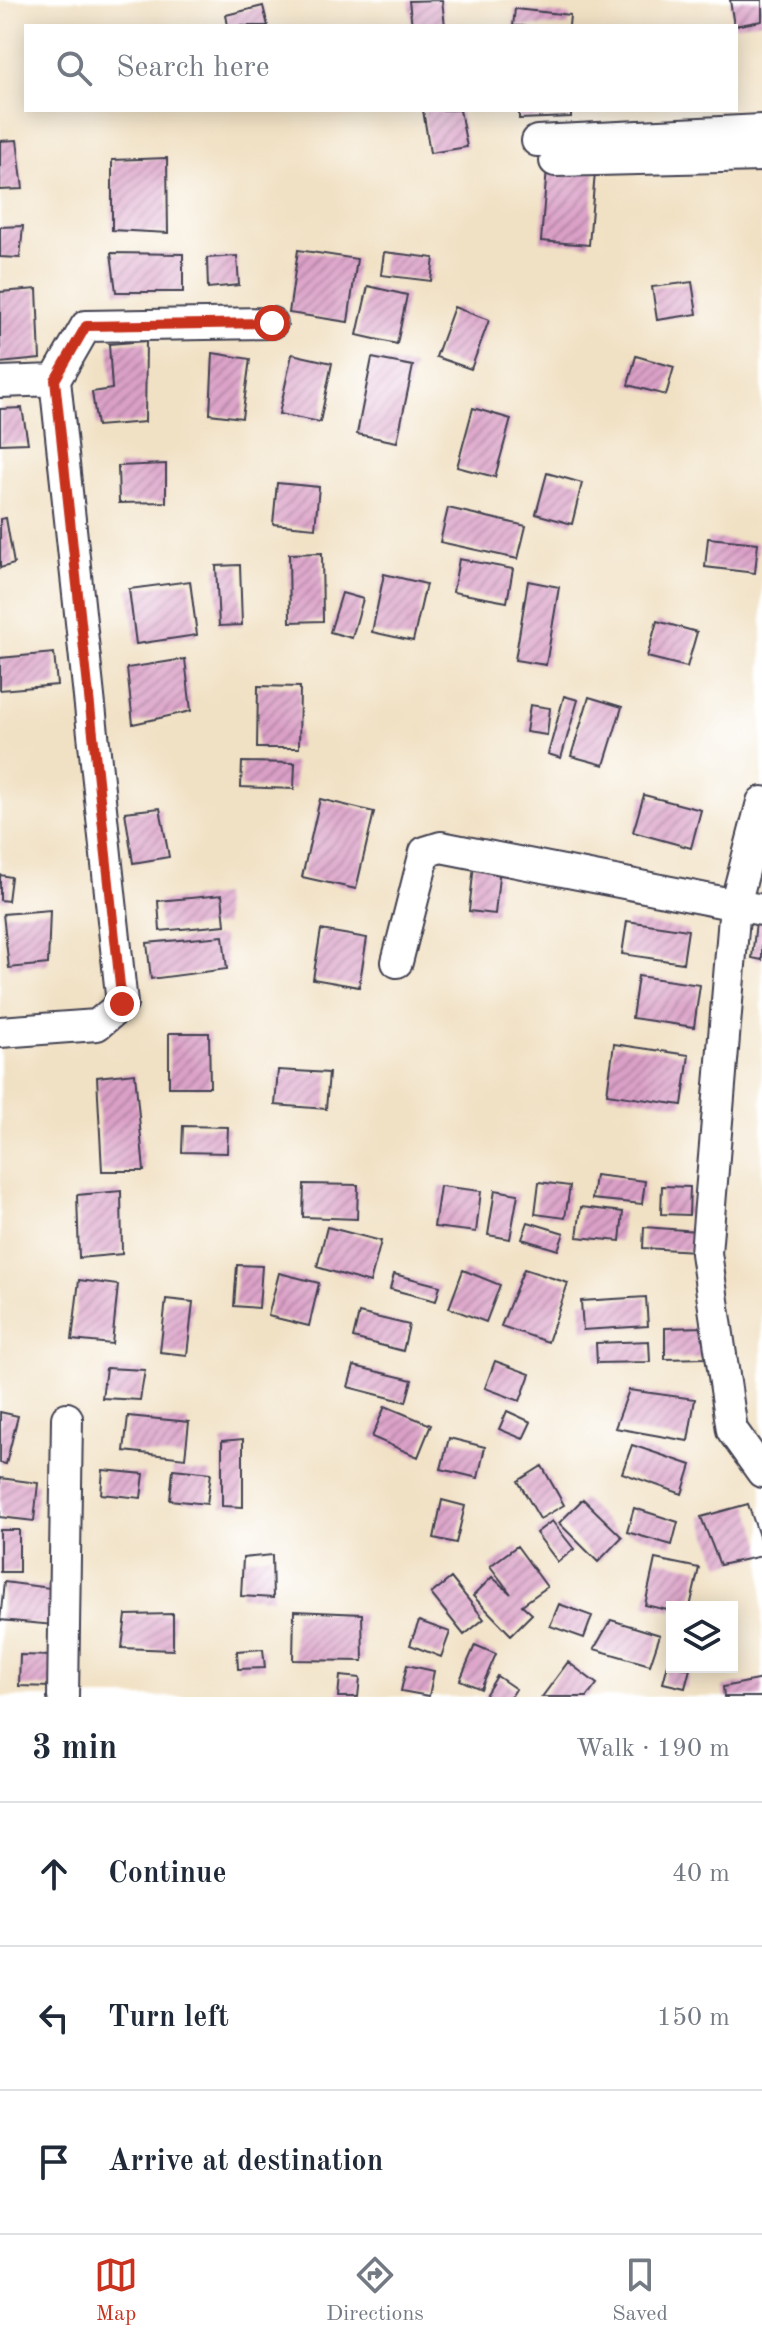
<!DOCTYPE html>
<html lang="en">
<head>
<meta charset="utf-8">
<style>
	:root { --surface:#fff; --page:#f2f2f3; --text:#1f2937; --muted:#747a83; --line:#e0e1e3; --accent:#c8321e }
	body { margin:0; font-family:"Old Standard TT",serif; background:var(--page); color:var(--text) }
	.controls { position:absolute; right:24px; bottom:24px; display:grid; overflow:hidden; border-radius:0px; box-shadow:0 4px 20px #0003 }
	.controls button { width:72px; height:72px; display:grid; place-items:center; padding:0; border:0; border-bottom:2px solid var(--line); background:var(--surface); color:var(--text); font:40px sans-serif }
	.stop { position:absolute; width:24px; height:24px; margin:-18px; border:6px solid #c8321e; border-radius:50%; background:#fff }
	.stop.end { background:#c8321e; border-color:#fff; box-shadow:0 2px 8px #0008 }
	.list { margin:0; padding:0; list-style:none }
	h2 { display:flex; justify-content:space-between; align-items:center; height:104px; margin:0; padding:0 32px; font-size:34px }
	h2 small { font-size:26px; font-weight:400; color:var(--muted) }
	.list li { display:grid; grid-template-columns:52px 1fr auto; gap:24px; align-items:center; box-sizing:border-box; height:144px; padding:0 32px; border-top:2px solid var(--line) }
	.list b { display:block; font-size:30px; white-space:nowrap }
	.list em { font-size:26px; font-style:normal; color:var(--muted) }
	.icon { flex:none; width:44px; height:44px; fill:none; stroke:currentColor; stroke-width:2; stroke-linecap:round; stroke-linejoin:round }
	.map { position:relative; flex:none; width:762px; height:1697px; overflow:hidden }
	.search { position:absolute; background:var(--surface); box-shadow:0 4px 20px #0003; left:24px; right:24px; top:24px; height:88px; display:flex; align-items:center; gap:20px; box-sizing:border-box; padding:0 28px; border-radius:0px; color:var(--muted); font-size:30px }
	.sheet { height:536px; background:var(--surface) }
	nav { display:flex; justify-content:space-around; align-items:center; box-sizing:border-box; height:112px; border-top:2px solid var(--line); background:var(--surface); font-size:22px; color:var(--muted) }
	nav a { display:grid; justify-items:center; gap:4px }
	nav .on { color:var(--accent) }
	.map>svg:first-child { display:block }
	.building { fill:url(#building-hatch) }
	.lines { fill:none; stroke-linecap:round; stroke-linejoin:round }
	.minor-casing { stroke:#413f50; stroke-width:34 }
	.minor { stroke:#fff; stroke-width:30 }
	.route { stroke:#c8321e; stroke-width:10 }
</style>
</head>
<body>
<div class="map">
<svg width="762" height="1697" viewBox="0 0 762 1697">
	<defs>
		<pattern id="building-hatch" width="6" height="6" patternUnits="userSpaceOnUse" patternTransform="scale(2)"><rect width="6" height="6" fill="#dba0c7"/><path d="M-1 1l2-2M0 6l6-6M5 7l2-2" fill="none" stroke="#b182a3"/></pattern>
	</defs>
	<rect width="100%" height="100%" fill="#fff"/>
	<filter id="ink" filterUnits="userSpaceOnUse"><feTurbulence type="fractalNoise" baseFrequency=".0125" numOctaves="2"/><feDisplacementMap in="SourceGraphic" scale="16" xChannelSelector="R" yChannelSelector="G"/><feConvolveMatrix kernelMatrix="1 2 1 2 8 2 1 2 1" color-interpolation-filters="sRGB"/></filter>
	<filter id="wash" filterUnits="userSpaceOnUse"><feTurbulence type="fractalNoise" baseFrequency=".006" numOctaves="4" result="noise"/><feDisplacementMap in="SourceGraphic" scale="32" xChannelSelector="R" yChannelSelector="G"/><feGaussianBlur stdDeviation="1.8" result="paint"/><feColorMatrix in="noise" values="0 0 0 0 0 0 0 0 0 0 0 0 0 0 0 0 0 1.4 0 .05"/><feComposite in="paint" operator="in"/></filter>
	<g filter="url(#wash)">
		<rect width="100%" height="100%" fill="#f1e1c4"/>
		<g id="blocks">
			<path class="building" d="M 442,0 L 445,26 L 412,26 L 409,1 Z
				M 730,0 L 762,0 L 762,21 L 734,26 Z
				M 263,6 L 268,26 L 228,26 L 226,15 Z
				M 515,9 L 570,15 L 569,26 L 513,26 Z
				M 423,110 L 460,110 L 467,147 L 430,153 Z
				M 519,110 L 571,110 L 571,117 L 519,119 Z
				M 17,140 L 23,189 L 0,190 L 0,141 Z
				M 167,158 L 168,233 L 112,230 L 112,160 Z
				M 547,168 L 595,172 L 589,245 L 541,241 Z
				M 23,226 L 20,258 L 0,257 L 0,227 Z
				M 298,250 L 357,259 L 348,322 L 289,313 Z
				M 384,252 L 434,258 L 431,281 L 381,275 Z
				M 111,253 L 183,254 L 183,292 L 116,292 Z
				M 237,256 L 239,285 L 208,288 L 207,258 Z
				M 692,282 L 697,314 L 657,320 L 652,287 Z
				M 368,286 L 407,295 L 397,344 L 357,335 Z
				M 37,289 L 40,359 L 0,363 L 0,292 Z
				M 454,307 L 489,320 L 471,369 L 436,357 Z
				M 146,341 L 145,422 L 97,426 L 92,392 L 112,389 L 109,344 Z
				M 213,353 L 250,359 L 242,418 L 210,414 Z
				M 292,354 L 332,363 L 320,422 L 279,414 Z
				M 636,356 L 674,367 L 666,395 L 628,385 Z
				M 372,358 L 413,366 L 397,442 L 357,434 Z
				M 22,408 L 28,443 L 0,444 L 0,409 Z
				M 473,408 L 511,419 L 495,477 L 457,467 Z
				M 166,464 L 166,502 L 119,503 L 118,466 Z
				M 547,473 L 582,483 L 572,524 L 536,514 Z
				M 277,483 L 319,487 L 315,528 L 273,524 Z
				M 448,508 L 526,526 L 518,559 L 440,542 Z
				M 6,518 L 14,564 L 0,568 L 0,519 Z
				M 708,538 L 758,543 L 755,573 L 705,567 Z
				M 322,553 L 323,621 L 290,622 L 289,554 Z
				M 459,559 L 513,569 L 507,602 L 453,592 Z
				M 240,565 L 242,625 L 219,626 L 216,566 Z
				M 384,574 L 426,584 L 413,641 L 372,632 Z
				M 190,581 L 197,635 L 136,644 L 129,589 Z
				M 528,581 L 559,587 L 546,665 L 515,660 Z
				M 342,593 L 363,599 L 352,638 L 330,632 Z
				M 657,621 L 697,632 L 687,667 L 647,657 Z
				M 54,653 L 57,685 L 0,690 L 0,658 Z
				M 185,659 L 191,711 L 133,724 L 127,668 Z
				M 258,686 L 300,687 L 299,748 L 257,748 Z
				M 564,696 L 578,700 L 561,758 L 548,754 Z
				M 589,697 L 622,707 L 604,765 L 571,756 Z
				M 530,705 L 550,708 L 547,735 L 526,732 Z
				M 242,762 L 295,763 L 294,789 L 241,787 Z
				M 644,795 L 701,810 L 691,848 L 633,832 Z
				M 320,799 L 374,812 L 356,889 L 302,877 Z
				M 160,808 L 169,857 L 133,863 L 125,812 Z
				M 474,865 L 500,867 L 495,914 L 469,911 Z
				M 0,875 L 11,877 L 8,901 L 0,900 Z
				M 222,895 L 225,925 L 160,931 L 158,901 Z
				M 50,910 L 48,964 L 9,968 L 3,914 Z
				M 627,921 L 688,930 L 683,963 L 622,954 Z
				M 756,922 L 762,922 L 762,960 L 752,958 Z
				M 321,930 L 367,938 L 359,987 L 313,979 Z
				M 223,936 L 227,969 L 151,979 L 147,943 Z
				M 638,976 L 700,985 L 694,1027 L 632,1018 Z
				M 169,1033 L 209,1033 L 210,1087 L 169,1087 Z
				M 614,1044 L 689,1055 L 682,1105 L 607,1094 Z
				M 278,1070 L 329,1073 L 326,1109 L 275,1105 Z
				M 135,1073 L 144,1171 L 102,1171 L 97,1077 Z
				M 183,1126 L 228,1127 L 227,1153 L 182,1152 Z
				M 595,1175 L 645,1181 L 642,1204 L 592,1199 Z
				M 539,1182 L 570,1186 L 565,1218 L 535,1214 Z
				M 304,1184 L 358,1185 L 357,1219 L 303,1217 Z
				M 440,1186 L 481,1191 L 476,1232 L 434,1227 Z
				M 662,1186 L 690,1187 L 689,1215 L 661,1214 Z
				M 495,1190 L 518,1194 L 510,1239 L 488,1235 Z
				M 121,1191 L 122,1254 L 79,1258 L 77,1195 Z
				M 581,1207 L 623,1212 L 620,1241 L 577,1237 Z
				M 528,1222 L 564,1233 L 558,1250 L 522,1239 Z
				M 327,1227 L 381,1241 L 370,1283 L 317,1267 Z
				M 644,1227 L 697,1231 L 696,1251 L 643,1248 Z
				M 237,1265 L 262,1266 L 259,1308 L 234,1306 Z
				M 524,1269 L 568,1283 L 548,1342 L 501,1326 Z
				M 463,1270 L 500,1285 L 486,1322 L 449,1308 Z
				M 279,1273 L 319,1283 L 309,1326 L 268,1316 Z
				M 394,1274 L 440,1286 L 436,1301 L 390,1289 Z
				M 79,1280 L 118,1285 L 112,1344 L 72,1340 Z
				M 646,1297 L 648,1326 L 583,1330 L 581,1301 Z
				M 166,1299 L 193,1302 L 187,1355 L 160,1352 Z
				M 359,1313 L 409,1325 L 403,1351 L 353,1338 Z
				M 706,1327 L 706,1358 L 665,1359 L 665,1328 Z
				M 649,1341 L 650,1362 L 597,1363 L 596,1343 Z
				M 495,1361 L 530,1374 L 520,1401 L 485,1388 Z
				M 354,1366 L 412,1380 L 406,1402 L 348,1387 Z
				M 106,1368 L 145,1370 L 140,1400 L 102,1398 Z
				M 629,1390 L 695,1399 L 688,1441 L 615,1428 Z
				M 385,1406 L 431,1425 L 418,1457 L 372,1437 Z
				M 507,1411 L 531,1422 L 523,1439 L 499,1429 Z
				M 0,1412 L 18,1416 L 6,1464 L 0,1463 Z
				M 128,1416 L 189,1422 L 185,1458 L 124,1451 Z
				M 449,1438 L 485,1447 L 478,1478 L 441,1469 Z
				M 243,1439 L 243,1507 L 222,1506 L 222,1441 Z
				M 632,1445 L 691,1465 L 682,1494 L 622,1473 Z
				M 542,1466 L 564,1505 L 540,1519 L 518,1481 Z
				M 173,1469 L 211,1473 L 207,1504 L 170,1500 Z
				M 103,1470 L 144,1474 L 141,1498 L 101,1494 Z
				M 0,1478 L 38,1483 L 34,1521 L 0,1517 Z
				M 583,1499 L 622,1537 L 598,1562 L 559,1523 Z
				M 442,1500 L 465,1506 L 456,1543 L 434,1538 Z
				M 748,1504 L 762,1545 L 762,1556 L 720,1565 L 701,1517 Z
				M 634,1508 L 678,1522 L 672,1545 L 627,1532 Z
				M 552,1521 L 574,1549 L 558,1562 L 536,1533 Z
				M 0,1530 L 19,1530 L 19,1572 L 0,1572 Z
				M 517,1546 L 547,1587 L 522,1605 L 532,1614 L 511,1635 L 473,1596 L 492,1577 L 511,1594 L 490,1566 Z
				M 272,1555 L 273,1598 L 241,1596 L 243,1558 Z
				M 655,1559 L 699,1568 L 690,1607 L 672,1607 L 672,1611 L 645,1605 Z
				M 451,1578 L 484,1619 L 464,1635 L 431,1594 Z
				M 4,1582 L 58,1589 L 54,1625 L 0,1620 Z
				M 559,1604 L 592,1616 L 584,1638 L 550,1626 Z
				M 294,1611 L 362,1614 L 363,1661 L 293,1660 Z
				M 173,1614 L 173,1650 L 122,1648 L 126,1615 Z
				M 611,1620 L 660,1635 L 650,1665 L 594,1649 Z
				M 419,1621 L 450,1632 L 441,1657 L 410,1645 Z
				M 475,1645 L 496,1654 L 481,1689 L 460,1680 Z
				M 263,1649 L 265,1668 L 238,1669 L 237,1651 Z
				M 20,1655 L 54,1656 L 53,1687 L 19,1686 Z
				M 568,1662 L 597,1684 L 587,1697 L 542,1697 Z
				M 668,1664 L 690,1669 L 685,1688 L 663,1683 Z
				M 407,1665 L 434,1671 L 429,1696 L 401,1691 Z
				M 340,1676 L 360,1678 L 358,1697 L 338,1697 Z
				M 497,1676 L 516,1689 L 511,1697 L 484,1697 Z
				M 762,1679 L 762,1697 L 724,1697 L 723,1687 Z"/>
		</g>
	</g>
	<g filter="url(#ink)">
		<use href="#blocks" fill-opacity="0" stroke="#413f50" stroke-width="2"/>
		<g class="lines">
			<g class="minor-casing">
				<path id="minor" d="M 537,141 L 762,130
					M 555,161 L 762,156
					M 55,380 L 86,326 L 272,323
					M 0,382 L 55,380 L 122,1004 L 97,1025 L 0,1032
					M 762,802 L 735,905 L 706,1253 L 732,1430 L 762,1472
					M 397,962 L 425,852 L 441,847 L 762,910
					M 63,1697 L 67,1418"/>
			</g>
			<use href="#minor" class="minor"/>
		</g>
	</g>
	<g class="lines" filter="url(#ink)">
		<path class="route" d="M 122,1004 L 55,380 L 86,326 L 272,323"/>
	</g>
</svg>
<div class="controls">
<button><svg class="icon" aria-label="layers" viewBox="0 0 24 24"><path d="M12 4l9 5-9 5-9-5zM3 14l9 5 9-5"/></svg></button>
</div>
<div class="stop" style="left:272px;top:323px"></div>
<div class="stop end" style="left:122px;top:1004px"></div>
<div class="search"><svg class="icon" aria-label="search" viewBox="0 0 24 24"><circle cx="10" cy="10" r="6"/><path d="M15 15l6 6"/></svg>Search here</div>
</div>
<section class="sheet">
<h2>3 min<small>Walk · 190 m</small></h2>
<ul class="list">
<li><svg class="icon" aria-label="ahead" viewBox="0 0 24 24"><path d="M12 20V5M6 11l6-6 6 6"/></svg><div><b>Continue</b></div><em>40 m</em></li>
<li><svg class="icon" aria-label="left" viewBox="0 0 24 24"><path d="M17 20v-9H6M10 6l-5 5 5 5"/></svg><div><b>Turn left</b></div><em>150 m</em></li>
<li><svg class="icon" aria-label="arrive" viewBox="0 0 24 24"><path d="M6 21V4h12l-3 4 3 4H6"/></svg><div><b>Arrive at destination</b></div></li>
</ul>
</section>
<nav>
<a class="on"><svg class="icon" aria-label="map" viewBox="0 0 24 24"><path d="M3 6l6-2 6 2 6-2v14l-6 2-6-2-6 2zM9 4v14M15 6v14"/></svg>Map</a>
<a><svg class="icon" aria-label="directions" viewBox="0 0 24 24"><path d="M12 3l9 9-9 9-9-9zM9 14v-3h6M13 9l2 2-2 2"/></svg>Directions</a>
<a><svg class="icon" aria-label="saved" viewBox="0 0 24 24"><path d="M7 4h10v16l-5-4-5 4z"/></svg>Saved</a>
</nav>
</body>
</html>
